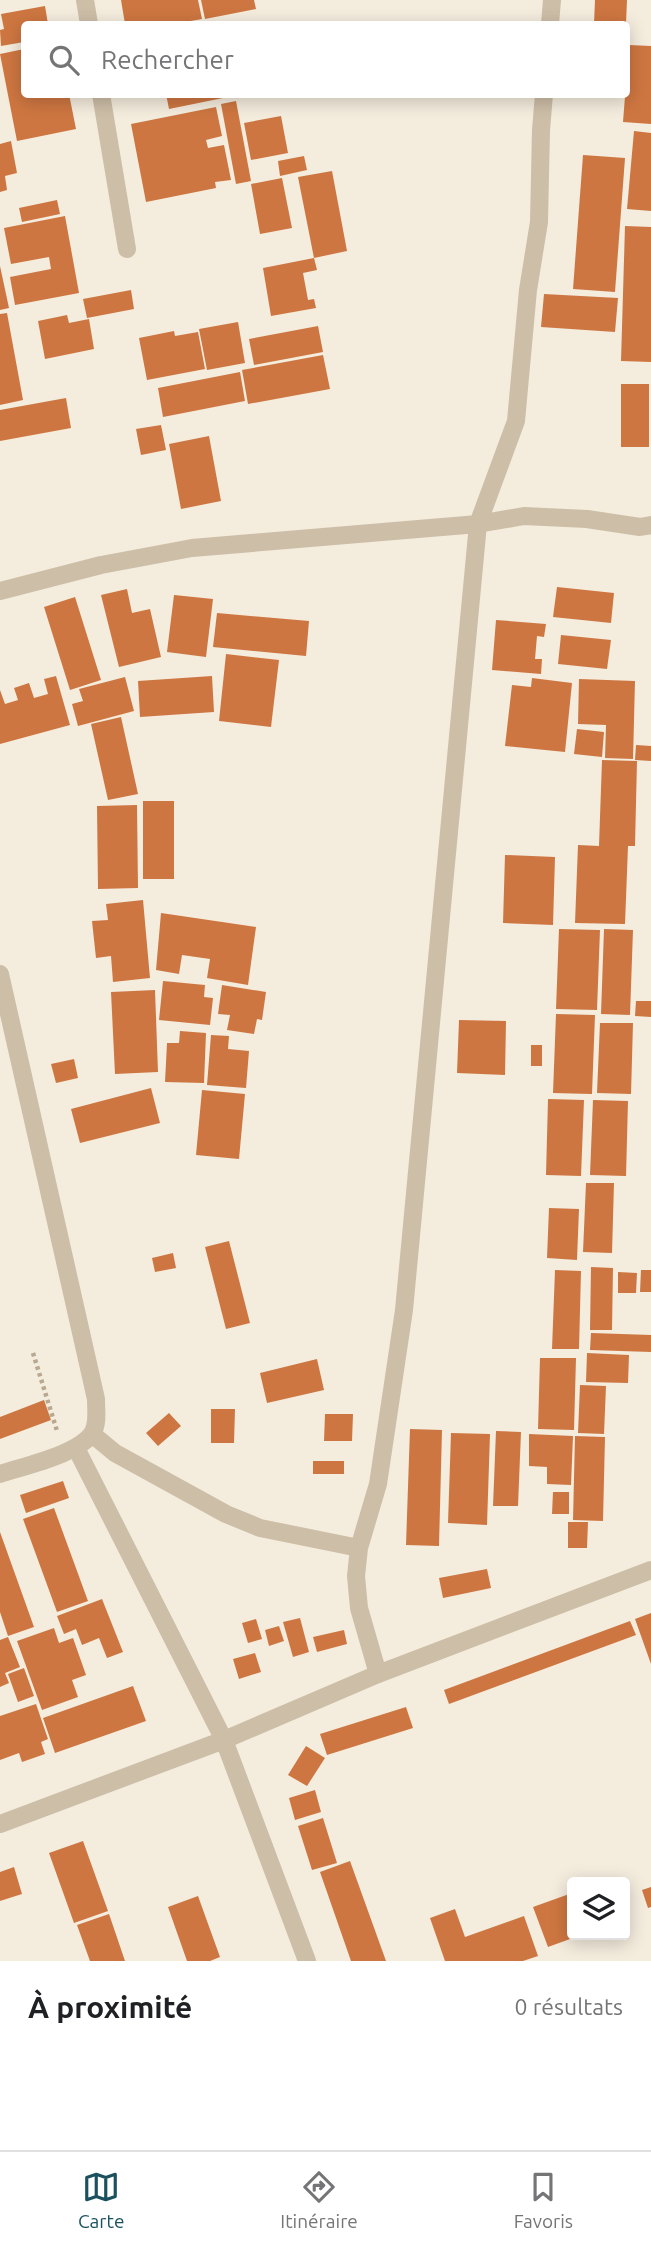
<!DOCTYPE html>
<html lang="fr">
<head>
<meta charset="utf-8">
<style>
	:root { --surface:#fff; --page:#f2f2f2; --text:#202124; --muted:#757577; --line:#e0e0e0; --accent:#1b515e }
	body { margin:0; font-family:Ubuntu,sans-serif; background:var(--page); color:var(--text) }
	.controls { position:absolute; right:21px; bottom:21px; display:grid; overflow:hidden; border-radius:7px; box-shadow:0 4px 18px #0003 }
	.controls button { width:63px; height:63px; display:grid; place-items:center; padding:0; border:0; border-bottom:2px solid var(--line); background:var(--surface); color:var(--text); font:35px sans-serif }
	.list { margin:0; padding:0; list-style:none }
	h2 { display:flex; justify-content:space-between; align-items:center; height:91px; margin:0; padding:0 28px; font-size:30px }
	h2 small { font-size:23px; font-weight:400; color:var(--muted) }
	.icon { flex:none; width:38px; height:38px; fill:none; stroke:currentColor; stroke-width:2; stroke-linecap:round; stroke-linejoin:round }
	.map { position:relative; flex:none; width:651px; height:1961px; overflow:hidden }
	.search { position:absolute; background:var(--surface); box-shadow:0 4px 18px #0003; left:21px; right:21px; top:21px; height:77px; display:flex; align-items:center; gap:18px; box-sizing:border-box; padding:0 24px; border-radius:7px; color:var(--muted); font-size:26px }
	.sheet { height:189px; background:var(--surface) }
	nav { display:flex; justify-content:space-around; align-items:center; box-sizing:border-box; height:98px; border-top:2px solid var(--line); background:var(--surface); font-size:19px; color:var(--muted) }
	nav a { display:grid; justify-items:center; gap:4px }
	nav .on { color:var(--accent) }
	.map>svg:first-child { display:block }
	.building { fill:#ce7641 }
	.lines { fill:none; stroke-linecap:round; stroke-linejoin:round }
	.path { stroke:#b9a891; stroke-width:4.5; stroke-dasharray:3.5 3.5; stroke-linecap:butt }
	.minor { stroke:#cdbea7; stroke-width:18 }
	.tertiary { stroke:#cdbea7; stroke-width:18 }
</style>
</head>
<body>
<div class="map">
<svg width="651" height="1961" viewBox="0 0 651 1961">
	<rect width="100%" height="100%" fill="#f4ecdd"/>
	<path class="building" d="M 121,0 L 198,0 L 202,19 L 174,24 L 125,24 Z
		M 201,0 L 254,0 L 256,9 L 205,19 Z
		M 595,0 L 627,0 L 626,24 L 594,24 Z
		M 45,6 L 48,24 L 24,24 L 24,42 L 1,46 L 0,30 L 4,29 L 1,14 Z
		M 629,45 L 651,46 L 651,124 L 623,122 Z
		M 24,49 L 24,94 L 69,94 L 76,129 L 17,141 L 0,54 Z
		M 166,94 L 223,94 L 223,98 L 169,109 Z
		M 236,101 L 251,181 L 236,184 L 221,104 Z
		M 216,107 L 222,136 L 206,140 L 208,148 L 224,145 L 231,180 L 215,182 L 216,188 L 146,202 L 131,124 Z
		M 281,116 L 288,153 L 251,160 L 244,123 Z
		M 634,131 L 651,133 L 651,211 L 627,209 Z
		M 11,141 L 17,173 L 5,176 L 7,190 L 0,192 L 0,144 Z
		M 583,155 L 625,158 L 615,292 L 573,289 Z
		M 304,156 L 307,170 L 280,176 L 278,161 Z
		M 332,171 L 347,251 L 314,258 L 298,177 Z
		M 282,178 L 292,228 L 260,234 L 251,184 Z
		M 57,200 L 60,214 L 22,222 L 19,208 Z
		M 65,216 L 79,293 L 15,305 L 10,277 L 51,269 L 49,257 L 11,264 L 4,228 Z
		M 625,226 L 651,227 L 651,362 L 621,361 Z
		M 314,258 L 317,270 L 303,273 L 308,300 L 314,299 L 316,308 L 271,316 L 263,268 Z
		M 0,266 L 9,308 L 0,310 Z
		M 131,290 L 134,309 L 87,318 L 83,299 Z
		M 544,294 L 618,298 L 615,332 L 541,327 Z
		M 7,313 L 23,400 L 0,405 L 0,314 Z
		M 67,315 L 69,323 L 89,319 L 94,349 L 45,359 L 38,321 Z
		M 238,322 L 245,363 L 207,370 L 199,329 Z
		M 318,326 L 323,352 L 254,365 L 249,339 Z
		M 174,331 L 175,336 L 198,332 L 205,369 L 147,380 L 139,338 Z
		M 323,355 L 330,389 L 248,404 L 242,370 Z
		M 240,372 L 245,401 L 163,417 L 158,388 Z
		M 621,384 L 649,384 L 649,447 L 621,447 Z
		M 66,398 L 71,428 L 0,441 L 0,410 Z
		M 161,425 L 166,450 L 141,455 L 136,429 Z
		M 209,436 L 221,501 L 181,509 L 169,444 Z
		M 557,587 L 614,593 L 611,623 L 553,617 Z
		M 127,589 L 132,613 L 150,609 L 161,657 L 119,667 L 101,595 Z
		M 174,595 L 213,599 L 206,657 L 167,652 Z
		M 75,597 L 101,680 L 70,690 L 44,607 Z
		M 217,613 L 309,621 L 306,656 L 213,647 Z
		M 496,620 L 546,624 L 544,637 L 537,636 L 535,659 L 542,659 L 541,674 L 492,670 Z
		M 561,635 L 611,640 L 607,669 L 558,664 Z
		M 226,654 L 279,660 L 271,727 L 219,721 Z
		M 56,676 L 70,725 L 0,744 L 0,690 L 5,704 L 18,700 L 14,688 L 29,683 L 34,698 L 48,694 L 44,679 Z
		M 212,676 L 214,712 L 140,717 L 138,681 Z
		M 125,677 L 134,711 L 78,726 L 72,704 L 83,701 L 79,689 Z
		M 532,678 L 572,683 L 565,752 L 505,746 L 512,685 L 531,687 Z
		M 579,679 L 635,681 L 633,759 L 605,758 L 606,725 L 578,724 Z
		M 121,717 L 138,794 L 108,800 L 91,724 Z
		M 577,729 L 604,732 L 602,757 L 574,754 Z
		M 636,745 L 651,746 L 651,761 L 635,760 Z
		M 602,760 L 637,761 L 635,846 L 628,846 L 625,924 L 575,923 L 578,845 L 599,846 Z
		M 143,801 L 174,801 L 174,879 L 143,879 Z
		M 137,805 L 138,888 L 98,889 L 97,806 Z
		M 505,855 L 555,857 L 553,925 L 503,923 Z
		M 143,900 L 150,978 L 113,982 L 111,956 L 96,958 L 92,921 L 108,920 L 106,904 Z
		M 161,913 L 256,927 L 248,985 L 207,978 L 210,959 L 182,955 L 179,974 L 156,970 Z
		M 559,929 L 600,930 L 597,1010 L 556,1009 Z
		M 604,929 L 633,930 L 630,1015 L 601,1014 Z
		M 163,981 L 205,985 L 204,997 L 213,998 L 210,1025 L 159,1020 Z
		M 222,985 L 266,992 L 262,1020 L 257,1019 L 254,1034 L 227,1030 L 230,1015 L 218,1014 Z
		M 155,990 L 158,1072 L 115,1074 L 111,992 Z
		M 636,1001 L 651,1001 L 651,1017 L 635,1016 Z
		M 556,1014 L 595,1015 L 592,1094 L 553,1093 Z
		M 459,1020 L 506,1021 L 505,1075 L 457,1073 Z
		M 600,1023 L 633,1023 L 631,1094 L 597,1093 Z
		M 180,1031 L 206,1033 L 204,1083 L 165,1082 L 167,1043 L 179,1043 Z
		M 211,1035 L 229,1036 L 228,1049 L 249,1051 L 246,1088 L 207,1085 Z
		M 531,1045 L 542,1045 L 542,1066 L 531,1066 Z
		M 74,1059 L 78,1078 L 56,1083 L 51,1064 Z
		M 151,1088 L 160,1123 L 80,1143 L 71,1109 Z
		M 202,1090 L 245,1094 L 239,1159 L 196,1155 Z
		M 548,1099 L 584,1100 L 581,1176 L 546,1175 Z
		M 593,1100 L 628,1101 L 626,1176 L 590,1175 Z
		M 586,1183 L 614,1183 L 612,1253 L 583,1252 Z
		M 549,1208 L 579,1209 L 577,1260 L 547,1258 Z
		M 229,1241 L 250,1323 L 226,1329 L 205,1247 Z
		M 173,1253 L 176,1268 L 155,1272 L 152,1258 Z
		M 591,1267 L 613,1268 L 612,1330 L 590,1330 Z
		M 555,1270 L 581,1271 L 579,1349 L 552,1349 Z
		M 641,1270 L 651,1270 L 651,1292 L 640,1292 Z
		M 618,1272 L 637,1273 L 636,1293 L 618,1293 Z
		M 591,1333 L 651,1335 L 651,1352 L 590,1350 Z
		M 587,1353 L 629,1355 L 628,1383 L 586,1382 Z
		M 540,1358 L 576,1358 L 574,1430 L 538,1429 Z
		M 317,1359 L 324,1390 L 267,1403 L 260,1373 Z
		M 580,1385 L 606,1386 L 604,1434 L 578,1433 Z
		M 44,1400 L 51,1420 L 0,1439 L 0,1417 Z
		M 211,1409 L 235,1409 L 234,1443 L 211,1443 Z
		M 169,1413 L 181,1426 L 158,1446 L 146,1433 Z
		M 325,1414 L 353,1414 L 352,1441 L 324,1441 Z
		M 410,1429 L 442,1430 L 439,1546 L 406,1545 Z
		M 496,1431 L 521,1432 L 518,1506 L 493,1506 Z
		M 451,1433 L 490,1434 L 487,1525 L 448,1523 Z
		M 529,1434 L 573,1436 L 571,1485 L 547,1484 L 547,1467 L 529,1466 Z
		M 575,1436 L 605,1437 L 603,1521 L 573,1520 Z
		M 313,1461 L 344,1461 L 344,1474 L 313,1474 Z
		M 63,1481 L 69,1498 L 26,1513 L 20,1495 Z
		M 553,1492 L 569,1492 L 569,1514 L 552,1514 Z
		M 54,1508 L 88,1601 L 57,1612 L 23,1519 Z
		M 568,1522 L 588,1522 L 587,1548 L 568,1548 Z
		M 0,1532 L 34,1627 L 8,1636 L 0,1612 Z
		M 487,1569 L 491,1588 L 443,1598 L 439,1578 Z
		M 102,1599 L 123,1652 L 107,1658 L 99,1638 L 82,1645 L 76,1629 L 64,1634 L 57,1616 Z
		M 651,1613 L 651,1664 L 635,1619 Z
		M 300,1618 L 309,1652 L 293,1657 L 283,1622 Z
		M 256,1619 L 262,1639 L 248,1643 L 242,1623 Z
		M 630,1621 L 636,1635 L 449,1704 L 444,1690 Z
		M 279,1626 L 284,1641 L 269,1646 L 265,1630 Z
		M 54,1628 L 59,1643 L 73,1638 L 86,1675 L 72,1680 L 78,1697 L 42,1710 L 17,1641 Z
		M 344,1630 L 347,1644 L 317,1652 L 313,1637 Z
		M 8,1637 L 20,1667 L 5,1673 L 9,1683 L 0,1687 L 0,1640 Z
		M 255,1653 L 261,1672 L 239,1679 L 233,1659 Z
		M 24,1668 L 34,1696 L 18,1702 L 8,1674 Z
		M 133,1686 L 146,1721 L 55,1753 L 43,1718 Z
		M 36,1704 L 48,1739 L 41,1742 L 45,1754 L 22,1762 L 19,1753 L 0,1760 L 0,1716 Z
		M 406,1707 L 413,1728 L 327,1755 L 320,1734 Z
		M 306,1746 L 325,1758 L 307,1786 L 288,1775 Z
		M 315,1790 L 321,1812 L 295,1820 L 289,1798 Z
		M 323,1818 L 337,1863 L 312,1870 L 298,1826 Z
		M 83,1841 L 108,1911 L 74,1923 L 49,1853 Z
		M 350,1861 L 386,1961 L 351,1961 L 320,1872 Z
		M 14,1867 L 22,1894 L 0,1901 L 0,1872 Z
		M 651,1887 L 651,1907 L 648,1908 L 642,1890 Z
		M 572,1893 L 572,1935 L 581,1935 L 548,1947 L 533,1907 Z
		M 198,1896 L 220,1957 L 210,1961 L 187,1961 L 168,1907 Z
		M 455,1909 L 465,1937 L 524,1916 L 538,1956 L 523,1961 L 445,1961 L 430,1918 Z
		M 109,1914 L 125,1961 L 90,1961 L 77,1925 Z"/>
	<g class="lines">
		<path class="path" d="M 33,1353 L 57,1431"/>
		<path class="minor" d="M 85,0 L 89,24
			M 550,24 L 552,0
			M 101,94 L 127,249
			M 0,591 L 101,565 L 192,548 L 478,524 L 524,516 L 587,519 L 640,527 L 651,525
			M 0,974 L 96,1399 C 96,1410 98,1423 93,1432 C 80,1454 24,1466 0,1474
			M 92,1434 L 115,1453 L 226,1514 L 260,1528 L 359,1548
			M 378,1674 L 359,1608 L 356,1576 L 359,1548 L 378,1484 L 404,1310 L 478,524 L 516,421 L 528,290 L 539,222 L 541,130 L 544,94
			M 0,1824 L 224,1740 L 76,1448"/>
		<path class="tertiary" d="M 307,1961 L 224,1740 L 378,1674 L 651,1570"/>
	</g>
</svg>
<div class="controls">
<button><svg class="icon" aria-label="layers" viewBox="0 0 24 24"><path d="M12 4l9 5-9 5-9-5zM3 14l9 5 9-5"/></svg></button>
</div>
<div class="search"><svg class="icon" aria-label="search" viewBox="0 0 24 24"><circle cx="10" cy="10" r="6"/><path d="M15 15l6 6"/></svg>Rechercher</div>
</div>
<section class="sheet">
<h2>À proximité<small>0 résultats</small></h2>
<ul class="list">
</ul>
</section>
<nav>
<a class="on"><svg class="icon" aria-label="map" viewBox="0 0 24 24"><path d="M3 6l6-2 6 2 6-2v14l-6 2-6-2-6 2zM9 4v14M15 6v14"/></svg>Carte</a>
<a><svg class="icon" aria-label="directions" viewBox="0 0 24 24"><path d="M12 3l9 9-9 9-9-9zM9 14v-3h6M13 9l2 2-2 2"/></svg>Itinéraire</a>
<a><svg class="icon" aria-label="saved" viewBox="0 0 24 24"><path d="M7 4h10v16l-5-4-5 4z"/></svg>Favoris</a>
</nav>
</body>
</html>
